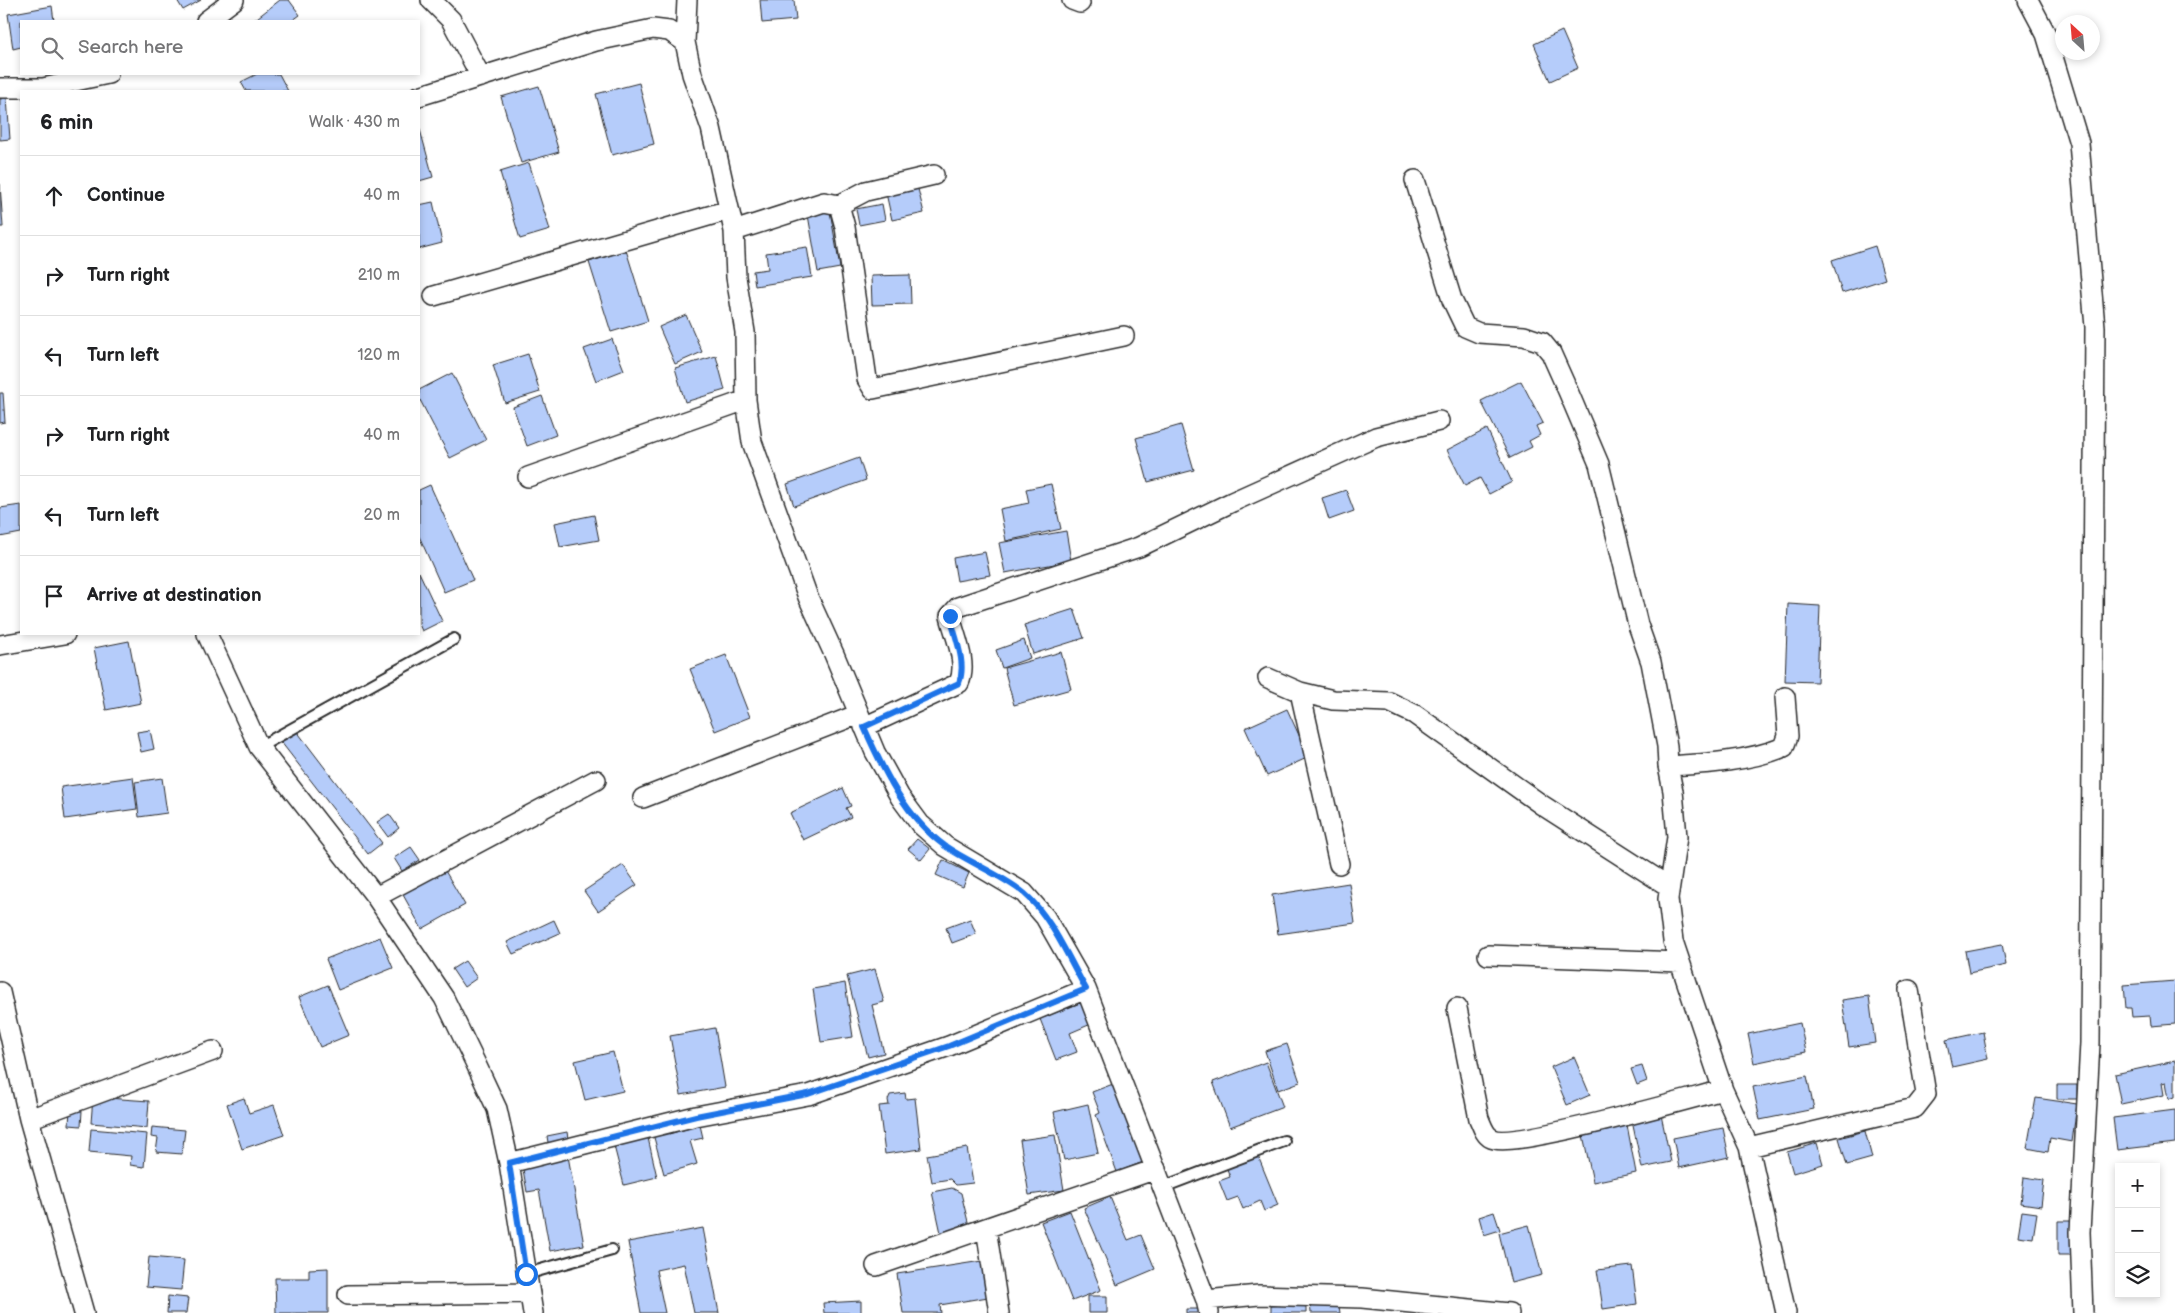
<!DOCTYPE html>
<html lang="en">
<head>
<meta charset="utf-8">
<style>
	:root { --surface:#fff; --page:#f2f2f2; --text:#202124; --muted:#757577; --line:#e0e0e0 }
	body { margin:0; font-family:"Balsamiq Sans",sans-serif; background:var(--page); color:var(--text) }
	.controls { position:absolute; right:15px; bottom:15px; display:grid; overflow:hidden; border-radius:0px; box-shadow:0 2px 8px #0003 }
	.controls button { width:45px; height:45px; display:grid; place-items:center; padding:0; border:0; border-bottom:1px solid var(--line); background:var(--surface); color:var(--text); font:25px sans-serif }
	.compass { position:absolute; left:2055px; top:15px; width:45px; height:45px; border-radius:50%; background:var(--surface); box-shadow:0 2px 8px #0003; rotate:334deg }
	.stop { position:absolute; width:15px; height:15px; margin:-11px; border:4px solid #1a73e8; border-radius:50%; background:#fff }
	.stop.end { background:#1a73e8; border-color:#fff; box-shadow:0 1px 5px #0008 }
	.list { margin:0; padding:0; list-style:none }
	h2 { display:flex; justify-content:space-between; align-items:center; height:65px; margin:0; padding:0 20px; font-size:21px }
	h2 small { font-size:16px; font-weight:400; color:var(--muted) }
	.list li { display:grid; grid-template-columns:32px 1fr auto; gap:15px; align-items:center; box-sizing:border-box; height:80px; padding:0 20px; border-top:1px solid var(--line) }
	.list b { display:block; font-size:19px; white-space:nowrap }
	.list em { font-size:16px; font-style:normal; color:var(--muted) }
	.icon { flex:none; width:28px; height:28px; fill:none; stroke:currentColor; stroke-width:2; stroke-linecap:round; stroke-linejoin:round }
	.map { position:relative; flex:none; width:2175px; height:1313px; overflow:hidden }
	.search { position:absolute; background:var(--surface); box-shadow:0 2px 8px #0003; left:20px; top:20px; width:400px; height:55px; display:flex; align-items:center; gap:12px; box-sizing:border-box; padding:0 18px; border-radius:0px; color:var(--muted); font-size:19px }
	.panel { position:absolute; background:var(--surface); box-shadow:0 2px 8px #0003; left:20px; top:90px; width:400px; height:545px; border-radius:0px }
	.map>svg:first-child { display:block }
	.building { fill:#b5ccfa; stroke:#2b2b2b }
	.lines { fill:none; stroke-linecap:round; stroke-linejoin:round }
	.lane-casing { stroke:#2b2b2b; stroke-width:14 }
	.street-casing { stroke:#2b2b2b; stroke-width:22 }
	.lane { stroke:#fff; stroke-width:10 }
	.street { stroke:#fff; stroke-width:19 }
	.route { stroke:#1a73e8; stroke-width:6 }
</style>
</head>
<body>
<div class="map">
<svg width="2175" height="1313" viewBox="0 0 2175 1313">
	<rect width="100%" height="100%" fill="#fff"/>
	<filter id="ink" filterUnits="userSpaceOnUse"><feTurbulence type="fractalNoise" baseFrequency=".02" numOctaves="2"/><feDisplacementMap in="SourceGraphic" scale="10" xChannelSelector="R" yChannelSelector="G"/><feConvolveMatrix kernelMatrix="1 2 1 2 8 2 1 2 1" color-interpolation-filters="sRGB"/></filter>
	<g filter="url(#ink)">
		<path class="building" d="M 177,0 L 201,0 L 183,10 Z
			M 280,0 L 289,0 L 300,15 L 293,20 L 295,21 L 253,21 Z
			M 760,0 L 794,0 L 796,20 L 762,23 Z
			M 52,6 L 54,21 L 21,21 L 21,47 L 13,49 L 8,14 Z
			M 1562,31 L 1578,68 L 1550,81 L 1534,44 Z
			M 257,74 L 279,74 L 288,91 L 246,91 L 241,82 Z
			M 639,83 L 654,144 L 612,155 L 596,94 Z
			M 539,86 L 559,152 L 521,163 L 501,97 Z
			M 7,98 L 10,139 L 0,140 L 0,99 Z
			M 419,126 L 433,177 L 419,181 Z
			M 529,163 L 550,230 L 520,239 L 500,172 Z
			M 0,184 L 3,227 L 0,227 Z
			M 917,185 L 924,213 L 892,220 L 886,193 Z
			M 433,202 L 442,243 L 419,249 L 419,205 Z
			M 882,204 L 885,220 L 859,225 L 856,209 Z
			M 830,211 L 840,268 L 818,272 L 808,215 Z
			M 1875,246 L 1885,279 L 1842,293 L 1832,260 Z
			M 807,247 L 812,277 L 755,286 L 753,271 L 768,269 L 766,253 Z
			M 626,250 L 648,321 L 611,332 L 589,262 Z
			M 910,275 L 911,304 L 872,305 L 871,276 Z
			M 686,315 L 702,352 L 675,364 L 659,327 Z
			M 612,339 L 624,370 L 596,381 L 584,349 Z
			M 528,354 L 540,392 L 505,403 L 493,365 Z
			M 716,356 L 725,390 L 685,402 L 675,368 Z
			M 452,373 L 486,440 L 450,458 L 419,398 L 419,390 Z
			M 1521,381 L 1543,423 L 1536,426 L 1540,435 L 1529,441 L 1532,447 L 1510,458 L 1481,401 Z
			M 0,393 L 3,393 L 5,422 L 0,423 Z
			M 542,396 L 556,435 L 527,446 L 513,407 Z
			M 1181,425 L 1194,470 L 1148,482 L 1136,438 Z
			M 1487,429 L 1512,482 L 1489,494 L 1480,478 L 1465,486 L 1447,450 Z
			M 859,458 L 866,480 L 794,506 L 787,484 Z
			M 1051,484 L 1061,529 L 1006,541 L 1000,509 L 1029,503 L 1026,489 Z
			M 430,485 L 473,580 L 444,592 L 419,536 L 419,490 Z
			M 1346,490 L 1354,511 L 1329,520 L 1322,498 Z
			M 21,505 L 21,533 L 0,537 L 0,508 Z
			M 594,515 L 599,540 L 560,547 L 555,523 Z
			M 1066,531 L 1071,561 L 1005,573 L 999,543 Z
			M 985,552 L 990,575 L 957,581 L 953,558 Z
			M 419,572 L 442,621 L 422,631 L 419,624 Z
			M 1788,604 L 1820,606 L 1817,682 L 1785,681 Z
			M 1074,609 L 1084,638 L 1033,654 L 1024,625 Z
			M 1024,640 L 1030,658 L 1002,668 L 996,650 Z
			M 129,641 L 141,703 L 106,710 L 94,648 Z
			M 1061,652 L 1071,689 L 1014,705 L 1004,668 Z
			M 726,655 L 750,717 L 715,731 L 690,669 Z
			M 1287,709 L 1309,757 L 1267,776 L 1245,728 Z
			M 150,730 L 154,749 L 141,752 L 137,732 Z
			M 296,730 L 382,843 L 368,854 L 281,742 Z
			M 133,777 L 137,809 L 65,819 L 61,787 Z
			M 162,778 L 167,813 L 139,817 L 135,782 Z
			M 843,788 L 851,806 L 846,808 L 851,817 L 803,840 L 790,813 Z
			M 389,814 L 399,828 L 388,837 L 377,822 Z
			M 917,839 L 930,849 L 921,860 L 908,849 Z
			M 411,847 L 420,860 L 402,871 L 394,858 Z
			M 943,860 L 969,873 L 963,887 L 936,875 Z
			M 623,865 L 637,885 L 598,911 L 584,891 Z
			M 444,869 L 465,905 L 422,929 L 402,893 Z
			M 1349,883 L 1355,923 L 1278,934 L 1272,895 Z
			M 970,919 L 976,934 L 952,943 L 946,928 Z
			M 554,920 L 560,933 L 513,954 L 507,942 Z
			M 380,937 L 393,968 L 338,990 L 326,959 Z
			M 2002,944 L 2006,965 L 1969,973 L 1965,951 Z
			M 465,961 L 477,978 L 464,987 L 452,969 Z
			M 875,969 L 884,1002 L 872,1005 L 884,1053 L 868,1057 L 847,976 Z
			M 2175,981 L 2175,1024 L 2151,1026 L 2150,1016 L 2132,1017 L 2131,1008 L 2126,1008 L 2124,985 Z
			M 845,983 L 853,1037 L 821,1042 L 813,989 Z
			M 328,985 L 349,1035 L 320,1047 L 299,997 Z
			M 1869,996 L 1875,1043 L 1849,1047 L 1842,1000 Z
			M 1082,1002 L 1091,1024 L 1070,1033 L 1077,1052 L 1056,1060 L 1040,1019 Z
			M 1800,1023 L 1806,1052 L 1754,1063 L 1748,1034 Z
			M 715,1028 L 725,1087 L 681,1095 L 670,1036 Z
			M 1983,1032 L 1988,1059 L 1952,1067 L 1946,1040 Z
			M 1287,1044 L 1300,1082 L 1278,1090 L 1265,1051 Z
			M 613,1052 L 623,1091 L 585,1100 L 575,1061 Z
			M 1574,1057 L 1590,1095 L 1567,1105 L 1551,1067 Z
			M 2175,1061 L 2175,1097 L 2169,1099 L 2166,1082 L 2162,1083 L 2164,1095 L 2121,1104 L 2115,1074 Z
			M 1266,1062 L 1283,1107 L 1230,1127 L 1213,1082 Z
			M 1642,1066 L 1647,1081 L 1637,1085 L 1631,1069 Z
			M 1807,1076 L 1814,1109 L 1760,1120 L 1753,1087 Z
			M 1113,1084 L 1143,1162 L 1117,1172 L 1096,1115 L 1100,1113 L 1092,1092 Z
			M 2057,1085 L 2077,1085 L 2077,1099 L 2057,1099 Z
			M 905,1093 L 906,1099 L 915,1098 L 921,1149 L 885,1154 L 879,1106 L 889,1105 L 888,1100 L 890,1095 Z
			M 93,1097 L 149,1101 L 147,1128 L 91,1123 Z
			M 244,1098 L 249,1113 L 274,1105 L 284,1135 L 242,1149 L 227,1104 Z
			M 2036,1098 L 2077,1104 L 2072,1142 L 2050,1138 L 2048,1152 L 2027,1148 Z
			M 1088,1104 L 1098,1153 L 1064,1160 L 1054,1112 Z
			M 70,1110 L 82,1111 L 81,1126 L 69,1125 Z
			M 2175,1110 L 2175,1143 L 2117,1150 L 2113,1118 Z
			M 1661,1115 L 1671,1162 L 1642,1168 L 1632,1121 Z
			M 700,1125 L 703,1138 L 690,1141 L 697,1164 L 664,1174 L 653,1134 L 669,1130 L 669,1134 Z
			M 1627,1125 L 1636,1173 L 1593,1182 L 1583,1135 Z
			M 152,1127 L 185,1130 L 182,1154 L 156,1152 L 158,1138 L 151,1137 Z
			M 1723,1128 L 1729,1157 L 1679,1168 L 1673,1138 Z
			M 91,1129 L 147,1134 L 144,1167 L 130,1165 L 131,1156 L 89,1152 Z
			M 1865,1131 L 1872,1158 L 1847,1165 L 1839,1138 Z
			M 567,1132 L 569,1145 L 549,1149 L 547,1136 Z
			M 1055,1135 L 1064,1190 L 1029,1195 L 1020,1140 Z
			M 648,1138 L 657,1177 L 624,1185 L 614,1146 Z
			M 1817,1143 L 1823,1164 L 1793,1173 L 1787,1152 Z
			M 967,1148 L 973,1183 L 956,1185 L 950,1179 L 932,1182 L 927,1155 Z
			M 568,1156 L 584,1245 L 550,1251 L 539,1190 L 527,1192 L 522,1164 Z
			M 1258,1156 L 1278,1205 L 1264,1211 L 1260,1201 L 1243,1209 L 1238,1197 L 1227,1201 L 1219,1181 L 1230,1177 L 1227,1169 Z
			M 2024,1177 L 2044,1180 L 2041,1206 L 2021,1203 Z
			M 952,1188 L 961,1193 L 969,1226 L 941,1233 L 932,1192 Z
			M 1110,1197 L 1128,1240 L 1141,1235 L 1155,1269 L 1117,1285 L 1084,1208 Z
			M 1070,1211 L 1101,1290 L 1072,1301 L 1041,1222 Z
			M 2022,1211 L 2037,1213 L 2033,1238 L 2018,1236 Z
			M 1494,1212 L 1500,1230 L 1484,1235 L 1479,1217 Z
			M 2058,1221 L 2074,1221 L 2074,1255 L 2058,1255 Z
			M 1529,1225 L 1542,1275 L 1511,1283 L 1499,1233 Z
			M 703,1228 L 719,1313 L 694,1313 L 684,1264 L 656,1270 L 665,1313 L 641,1313 L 628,1242 Z
			M 149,1257 L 184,1260 L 181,1290 L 146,1287 Z
			M 982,1261 L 988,1297 L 940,1305 L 941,1313 L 903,1313 L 897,1274 Z
			M 1632,1266 L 1637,1304 L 1603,1309 L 1597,1270 Z
			M 328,1268 L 328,1313 L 276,1313 L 275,1278 L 309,1278 L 309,1269 Z
			M 168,1296 L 188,1298 L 186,1313 L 167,1313 Z
			M 1088,1296 L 1107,1296 L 1107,1313 L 1088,1313 Z
			M 1338,1299 L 1340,1313 L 1311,1313 L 1310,1302 Z
			M 861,1301 L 861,1313 L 824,1313 L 823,1303 Z
			M 1306,1303 L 1306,1313 L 1271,1313 L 1271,1306 Z
			M 1186,1309 L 1199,1309 L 1199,1313 L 1186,1313 Z"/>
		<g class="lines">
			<g class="lane-casing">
				<path id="lane" d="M 259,747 L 454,639
					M 1163,1187 L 1284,1141
					M 526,1274 L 612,1250"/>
			</g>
			<g class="street-casing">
				<path id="street" d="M 431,0 L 451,20 L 481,77
					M 1072,0 L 1080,3
					M 2028,0 L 2046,34 L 2079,143 L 2095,327 L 2090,1043 L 2080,1232 L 2083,1313
					M 206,21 L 234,0
					M 685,42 L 687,0
					M 0,88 L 43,88 L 108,74
					M 419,96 L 596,41 L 653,29 L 669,31 L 685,42 L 692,74 L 711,128 L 734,231 L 736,277 L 745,332 L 746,400 L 752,442 L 808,597 L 834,654 L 875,752 L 900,797 L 920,824 L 945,846 L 1024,893 L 1045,917 L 1086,989 L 1206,1300 L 1209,1313
					M 1415,180 L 1452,300 L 1465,327 L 1479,333 L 1524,336 L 1542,342 L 1551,353 L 1568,391 L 1599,464 L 1638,625 L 1651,662 L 1667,746 L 1668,766
					M 839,205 L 866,191 L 934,175
					M 734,231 L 824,202 L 839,205 L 845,227 L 867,379 L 873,389 L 1124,336
					M 434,296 L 729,210
					M 528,477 L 746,400
					M 207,634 L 259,747 L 376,897 L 444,998 L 475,1062 L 497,1109 L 509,1163 L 533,1313
					M 0,645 L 65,634
					M 1268,678 L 1300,692 L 1333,700 L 1389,702 L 1414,714 L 1542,805 L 1668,886
					M 1300,692 L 1339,864
					M 1785,697 L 1788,736 L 1784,747 C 1750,761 1705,764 1668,766 L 1673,791 L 1677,837 L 1668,899 L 1673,941 L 1723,1090 L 1749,1147 L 1786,1313
					M 864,727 L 959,683 C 968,663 955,637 950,616 L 958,607 L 1139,547 L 1232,502 L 1376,437 L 1439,421
					M 643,798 L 859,714
					M 376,897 L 596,780
					M 1488,955 L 1680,962
					M 0,992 L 29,1119 L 84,1313
					M 1457,1008 L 1479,1119 C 1482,1125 1484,1134 1491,1138 C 1510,1150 1691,1098 1723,1090
					M 29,1119 L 213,1051
					M 1749,1147 L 1915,1108 L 1926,1094 L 1909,990
					M 509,1163 L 696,1116 L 808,1095 L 949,1046 L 1086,989
					M 986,1228 L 999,1313
					M 876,1266 L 1156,1169
					M 348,1295 L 530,1293
					M 1206,1300 L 1259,1295 L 1362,1298 L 1509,1313"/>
			</g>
			<use href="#lane" class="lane"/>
			<use href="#street" class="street"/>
		</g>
	</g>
	<g class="lines" filter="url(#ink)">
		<path class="route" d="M 526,1274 L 509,1163 L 696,1116 L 808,1094 L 949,1046 L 1086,989 C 1069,959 1050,915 1024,893 C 1000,874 970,863 945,846 C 906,818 883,770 864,727 L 959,683 C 967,663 955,637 950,616"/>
	</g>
</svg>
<div class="controls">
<button>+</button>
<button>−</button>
<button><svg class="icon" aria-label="layers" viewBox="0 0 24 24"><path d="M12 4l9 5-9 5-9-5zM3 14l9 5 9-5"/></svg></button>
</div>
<svg class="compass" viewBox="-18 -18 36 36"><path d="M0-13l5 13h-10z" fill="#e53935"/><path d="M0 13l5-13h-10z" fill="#757577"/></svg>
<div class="stop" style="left:526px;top:1274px"></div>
<div class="stop end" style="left:950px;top:616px"></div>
<div class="search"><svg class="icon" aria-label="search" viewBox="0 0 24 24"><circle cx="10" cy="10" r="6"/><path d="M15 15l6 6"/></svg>Search here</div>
<section class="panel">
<h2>6 min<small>Walk · 430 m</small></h2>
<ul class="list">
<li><svg class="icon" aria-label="ahead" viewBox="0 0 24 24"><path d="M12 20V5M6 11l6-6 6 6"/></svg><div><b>Continue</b></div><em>40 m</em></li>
<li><svg class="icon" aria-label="right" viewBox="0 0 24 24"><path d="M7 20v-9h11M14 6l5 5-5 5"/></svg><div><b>Turn right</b></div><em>210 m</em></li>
<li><svg class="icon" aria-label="left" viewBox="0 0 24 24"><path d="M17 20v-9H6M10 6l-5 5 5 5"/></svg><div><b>Turn left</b></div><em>120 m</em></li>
<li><svg class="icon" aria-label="right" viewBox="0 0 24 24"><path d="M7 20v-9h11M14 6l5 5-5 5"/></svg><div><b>Turn right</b></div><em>40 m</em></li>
<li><svg class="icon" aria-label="left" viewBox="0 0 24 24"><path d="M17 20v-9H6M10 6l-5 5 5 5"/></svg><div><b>Turn left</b></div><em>20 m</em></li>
<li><svg class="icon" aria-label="arrive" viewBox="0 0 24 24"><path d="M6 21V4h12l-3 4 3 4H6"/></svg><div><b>Arrive at destination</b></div></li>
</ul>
</section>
</div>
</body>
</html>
